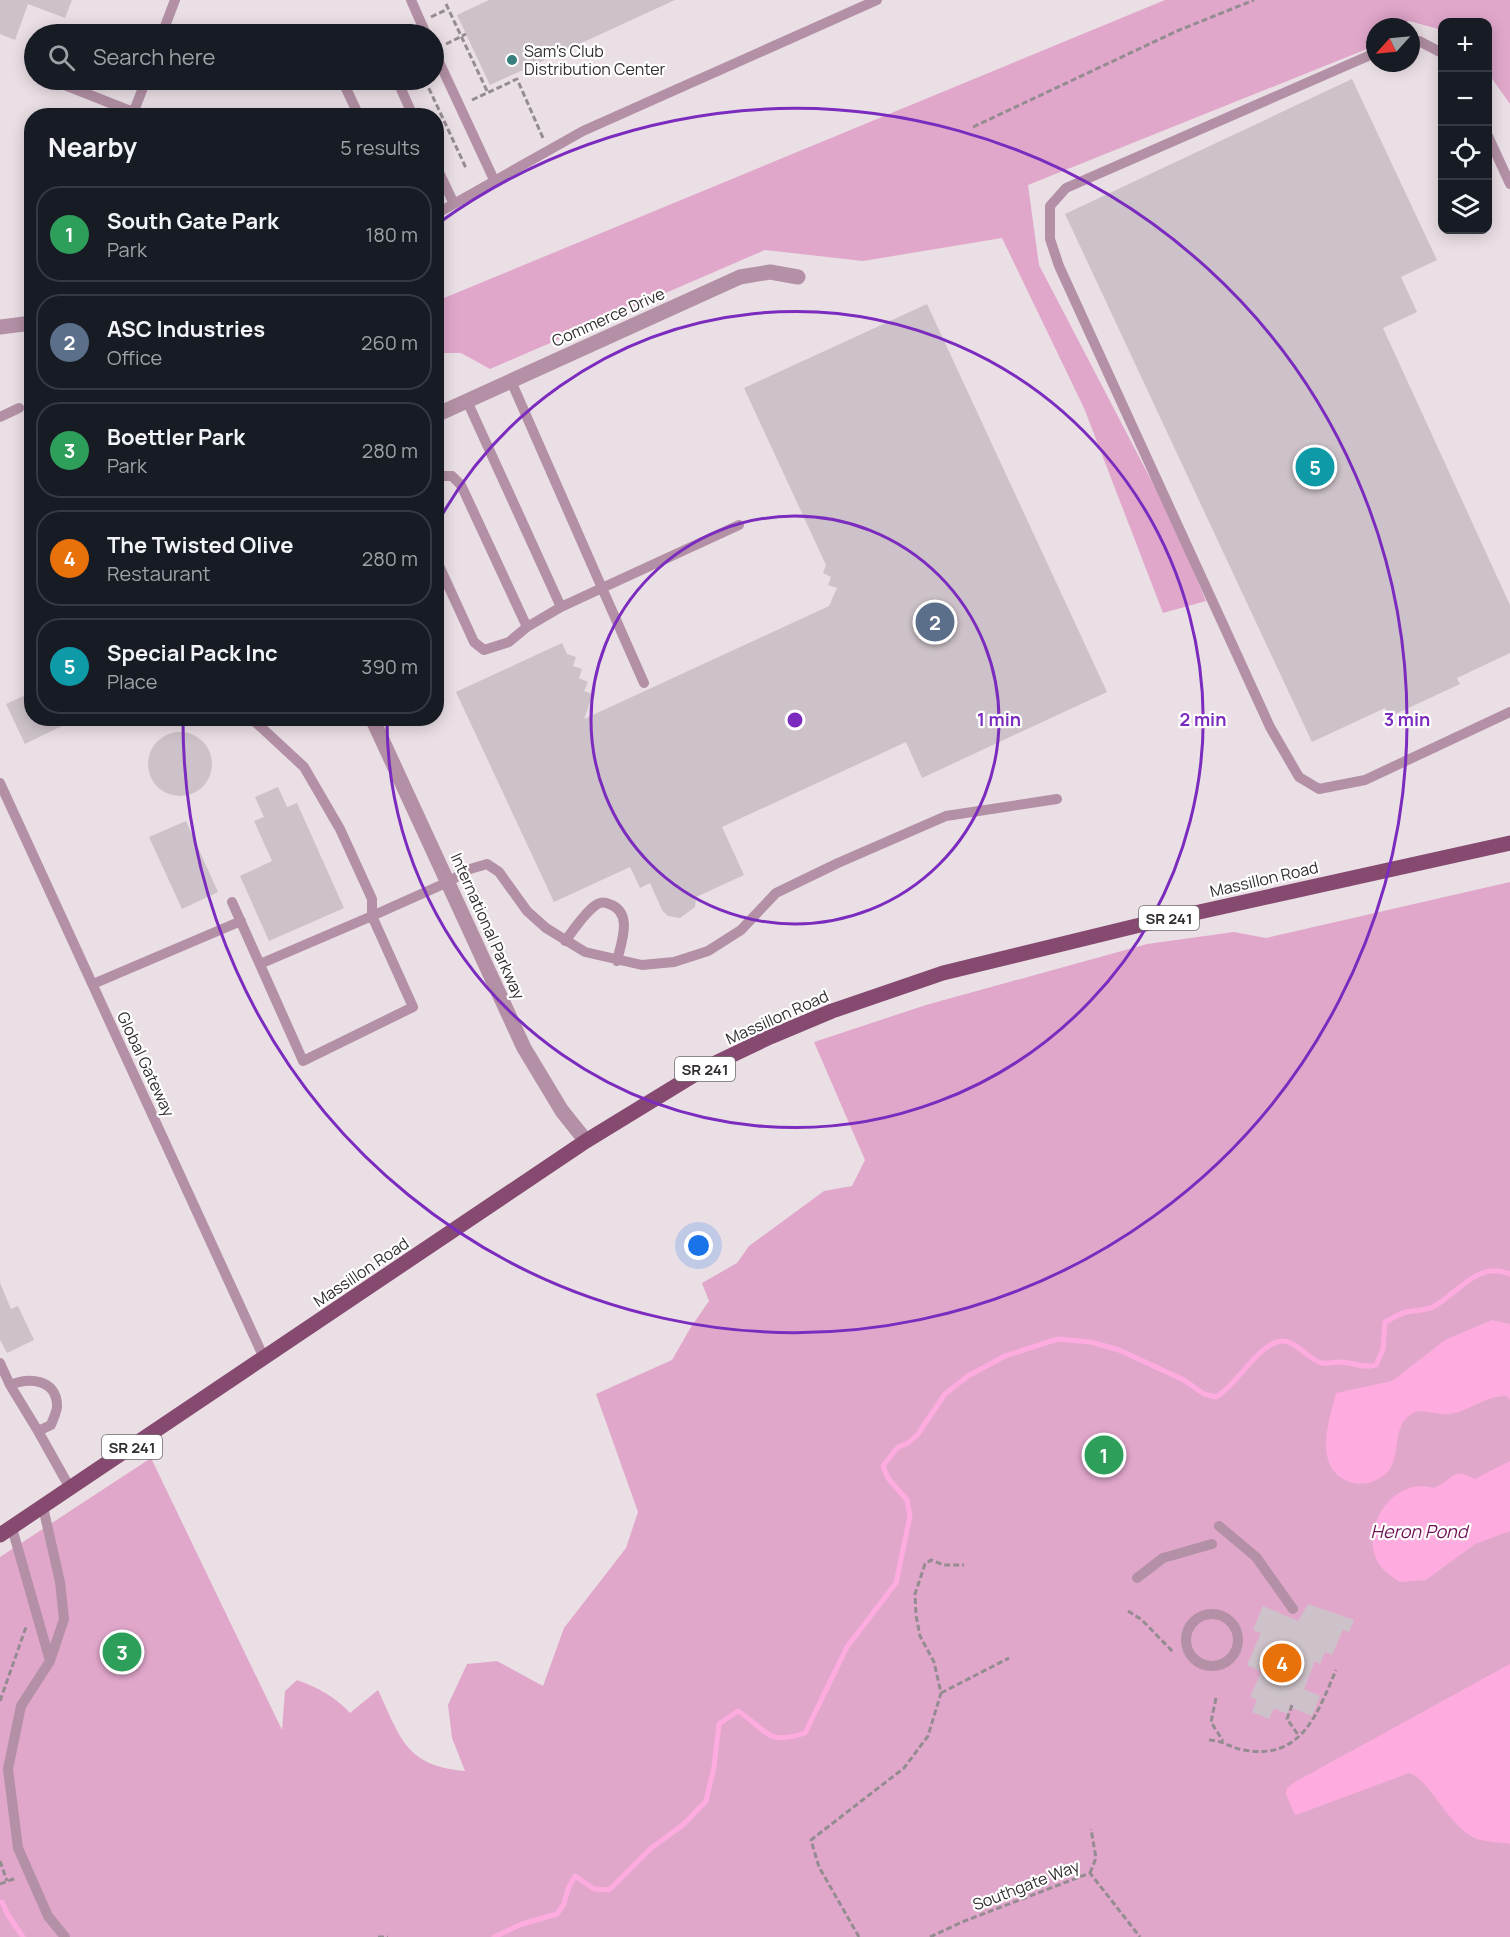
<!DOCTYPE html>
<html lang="en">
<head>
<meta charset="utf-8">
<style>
	:root { --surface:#171b24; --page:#242831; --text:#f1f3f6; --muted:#9ea1a6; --line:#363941; --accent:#8c9099 }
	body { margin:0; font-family:Manrope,sans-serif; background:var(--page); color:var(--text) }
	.controls { position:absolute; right:18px; top:18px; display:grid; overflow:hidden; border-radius:12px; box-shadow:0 3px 15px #0003 }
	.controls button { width:54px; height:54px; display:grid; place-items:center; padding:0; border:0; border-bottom:2px solid var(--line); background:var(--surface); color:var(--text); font:30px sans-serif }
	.compass { position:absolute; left:1366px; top:18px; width:54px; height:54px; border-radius:50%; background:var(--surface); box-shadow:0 3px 15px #0003; rotate:243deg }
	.you { position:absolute; left:699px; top:1246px; width:21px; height:21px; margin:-15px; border:4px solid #fff; border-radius:50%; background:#1a73e8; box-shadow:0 0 0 9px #1a73e833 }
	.badge { display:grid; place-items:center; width:39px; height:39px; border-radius:50%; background:var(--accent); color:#fff; font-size:20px; font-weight:700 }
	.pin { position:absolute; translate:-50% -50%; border:3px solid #fff; box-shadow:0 2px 6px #0006 }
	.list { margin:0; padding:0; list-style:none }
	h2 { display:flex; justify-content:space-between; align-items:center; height:78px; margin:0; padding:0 24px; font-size:26px }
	h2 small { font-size:20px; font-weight:400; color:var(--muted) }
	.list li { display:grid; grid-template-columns:39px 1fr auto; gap:18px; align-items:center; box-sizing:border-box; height:96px; margin:0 12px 12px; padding:0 12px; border:2px solid var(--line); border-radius:24px }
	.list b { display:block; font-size:22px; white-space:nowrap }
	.list p { margin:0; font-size:20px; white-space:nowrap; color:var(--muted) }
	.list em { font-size:20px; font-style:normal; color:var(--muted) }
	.icon { flex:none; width:33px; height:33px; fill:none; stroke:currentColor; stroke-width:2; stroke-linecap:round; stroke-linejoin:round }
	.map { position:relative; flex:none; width:1510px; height:1937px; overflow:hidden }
	.search { position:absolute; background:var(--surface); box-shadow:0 3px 15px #0003; left:24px; top:24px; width:420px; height:66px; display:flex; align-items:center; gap:15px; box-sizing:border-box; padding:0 21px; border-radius:33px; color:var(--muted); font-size:22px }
	.panel { position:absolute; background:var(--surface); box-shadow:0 3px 15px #0003; left:24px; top:108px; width:420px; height:618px; border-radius:24px }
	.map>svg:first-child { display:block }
	.green { fill:#e1a7cb }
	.water { fill:#feacdf }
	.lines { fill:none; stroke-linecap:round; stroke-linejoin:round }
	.stream { stroke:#feacdf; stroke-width:5 }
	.building { fill:#cdc2c9 }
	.path { stroke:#948c91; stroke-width:3; stroke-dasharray:6 3; stroke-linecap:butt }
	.service { stroke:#b390a5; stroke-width:10 }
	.minor { stroke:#b390a5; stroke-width:15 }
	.primary { stroke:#864a71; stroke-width:15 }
	.ring { fill:none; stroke:#7b2cbf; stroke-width:3 }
	.poi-dot { fill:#377f7c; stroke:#fff; stroke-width:2 }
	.labels { text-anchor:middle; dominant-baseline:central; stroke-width:4.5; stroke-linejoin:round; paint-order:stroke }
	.shield { fill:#fff; stroke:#706d6f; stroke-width:1.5 }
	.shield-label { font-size:15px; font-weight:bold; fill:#332e31 }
	.poi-label { font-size:16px; fill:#332e31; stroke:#fff; text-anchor:start }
	.street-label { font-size:16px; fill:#332e31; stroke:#fff }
	.water-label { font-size:18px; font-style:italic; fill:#6e1256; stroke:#fff }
	.centre { fill:#7b2cbf; stroke:#fff; stroke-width:3 }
	.ring-label { font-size:18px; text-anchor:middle; font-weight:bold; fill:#7b2cbf; stroke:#fff; stroke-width:4.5; stroke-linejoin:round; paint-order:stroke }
</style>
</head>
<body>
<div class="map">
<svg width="1510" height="1937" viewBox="0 0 1510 1937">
	<rect width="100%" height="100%" fill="#eadfe5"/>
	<path class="green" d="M 1165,0 L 1510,0 L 1510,104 L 1488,73 L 1488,22 L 1442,22 L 1442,30 L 1409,21 L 1399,27 L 1375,27 L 1375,43 L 1367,49 L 1028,185 L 1039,265 L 1173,522 L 1206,601 L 1163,613 L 1084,408 L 1002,238 L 863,261 L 765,250 L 490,369 L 461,353 L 437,353 L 436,303 L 444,298 Z
		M 1510,882 L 1510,1937 L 0,1937 L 0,1557 L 151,1458 L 282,1730 L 285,1691 L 297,1680 C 319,1688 334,1696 350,1713 L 378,1690 C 401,1739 406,1766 465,1771 L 452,1738 L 448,1705 L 467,1664 L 497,1661 L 543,1686 L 564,1628 L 626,1548 L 638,1512 L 596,1394 L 672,1360 L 691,1327 L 709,1301 L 702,1283 L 737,1263 L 749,1246 L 824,1191 L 852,1186 L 865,1160 L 814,1042 L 926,1005 L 1147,944 L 1234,932 L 1266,938 Z"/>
	<path class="water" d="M 1492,1320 L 1510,1324 L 1510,1400 L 1507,1396 C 1486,1395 1470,1411 1450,1414 C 1437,1416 1422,1407 1411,1414 C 1390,1427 1403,1462 1384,1475 C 1374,1483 1362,1486 1350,1482 C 1312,1469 1329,1421 1336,1393 L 1392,1381 L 1445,1340 Z
		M 1510,1461 L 1510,1531 L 1475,1544 L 1426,1580 L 1400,1582 C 1394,1578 1386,1573 1381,1567 C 1356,1533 1391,1475 1434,1488 C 1453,1480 1452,1466 1475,1479 Z
		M 1510,1664 L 1510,1844 C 1500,1842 1486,1842 1477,1839 C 1447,1826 1430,1779 1409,1773 L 1296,1815 L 1294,1813 L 1286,1794 L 1287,1788 L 1295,1782 Z"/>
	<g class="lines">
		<path class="stream" d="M 2,1902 L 8,1915 L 23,1937
			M 494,1937 L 522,1924 L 557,1914 L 564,1904 L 568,1889 L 575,1876 L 594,1889 L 609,1890 L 650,1849 L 684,1824 L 706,1801 L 714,1767 L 719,1724 L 738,1711 C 767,1730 767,1746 805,1733 L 847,1647 L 896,1583 L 910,1516 L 907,1500 L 888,1478 L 883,1466 L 898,1447 L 908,1443 L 918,1434 L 945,1394 L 968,1376 L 1005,1356 L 1058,1339 L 1091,1342 L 1119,1350 L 1184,1380 L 1204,1394 L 1216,1397 C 1235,1387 1256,1348 1277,1342 C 1294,1336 1307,1360 1322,1363 C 1327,1364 1335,1362 1340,1362 C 1353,1362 1364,1369 1376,1365 L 1383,1349 L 1385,1322 C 1391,1319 1399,1314 1406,1312 C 1415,1310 1424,1311 1433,1307 C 1458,1294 1477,1260 1510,1274"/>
	</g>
	<path class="building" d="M 0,0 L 72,0 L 65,18 L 28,4 L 15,40 L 0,34 Z
		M 489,0 L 675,0 L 490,85 L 457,15 Z
		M 1352,79 L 1437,260 L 1401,277 L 1417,312 L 1383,328 L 1510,605 L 1510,653 L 1457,678 L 1460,684 L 1389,717 L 1385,708 L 1312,742 L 1065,214 Z
		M 927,304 L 1107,692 L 922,778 L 906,742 L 722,827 L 744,875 L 696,897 L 695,907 L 680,918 L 668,916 L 662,910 L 650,883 L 640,888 L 630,867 L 554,902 L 456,692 L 562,643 L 567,654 L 576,657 L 573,666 L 582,669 L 579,678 L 588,682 L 584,691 L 593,694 L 584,719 L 829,606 L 837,588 L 828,585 L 831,577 L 823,573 L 826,565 L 744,388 Z
		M 32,692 L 32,718 L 78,718 L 25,744 L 6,704 Z
		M148 764a32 32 0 1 1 64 0a32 32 0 1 1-64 0Z
		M 278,787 L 287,807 L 297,803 L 344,908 L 269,941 L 240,876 L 272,861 L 254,821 L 264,817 L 255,797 Z
		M 186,821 L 218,892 L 182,909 L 149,837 Z
		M 0,1283 L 11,1309 L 18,1306 L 34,1340 L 7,1353 L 0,1340 Z
		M 1308,1604 L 1354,1620 L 1349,1632 L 1343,1630 L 1332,1655 L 1325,1652 L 1320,1664 L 1315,1661 L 1304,1689 L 1320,1696 L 1312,1716 L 1290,1707 L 1287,1714 L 1274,1708 L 1269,1719 L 1252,1712 L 1257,1700 L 1250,1697 L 1261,1672 L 1247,1665 L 1261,1633 L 1253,1630 L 1263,1606 L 1298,1621 Z"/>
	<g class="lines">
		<path class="path" d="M 446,4 L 488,93
			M 431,17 L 448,9
			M 446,44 L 466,34
			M 425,80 L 466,168
			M 472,100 L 517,79 L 543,138
			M 973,127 L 1177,31 L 1254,0
			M 1128,1611 L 1142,1620 L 1174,1653
			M 941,1693 L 1009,1658
			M 1216,1698 L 1211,1722 L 1223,1741
			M 0,1701 L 26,1627
			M 1292,1705 L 1287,1719 L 1299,1736
			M 1209,1740 C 1225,1741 1230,1748 1244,1750 C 1302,1761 1318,1712 1336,1670
			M 0,1861 L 7,1881
			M 1090,1873 L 1096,1858 L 1091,1829
			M 0,1884 L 16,1878
			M 378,1937 L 388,1937
			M 859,1937 L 819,1867 L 811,1840 L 904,1768 L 928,1736 L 941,1693 L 934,1662 L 920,1636 L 916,1615 L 915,1594 L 925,1564 L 931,1560 L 944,1565 L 964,1565
			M 930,1937 L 962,1922 L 1090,1873 L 1140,1937"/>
		<path class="service" d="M 411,0 L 426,34
			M 162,34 L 175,0
			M 1411,42 L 1419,41 L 1442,53
			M 434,51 L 495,182
			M 1375,53 L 1066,188 L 1050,206 L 1050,239 L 1059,266 L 1270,727 L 1299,777 L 1319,789 L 1365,780 L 1510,712
			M 52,80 L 133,112
			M 342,80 L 359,116
			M 397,80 L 413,116
			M 132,116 L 146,80
			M 1488,136 L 1510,184
			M 436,166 L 454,204
			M 436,214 L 583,131 L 877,0
			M 511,381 L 602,588 L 561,607
			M 0,417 L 19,408
			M 436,476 L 452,476 L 461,485 L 527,627
			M 436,559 L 474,642 L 484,650 L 509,642 L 527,627 L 561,607 L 467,401
			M 644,683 L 602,588 L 739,525
			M 251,718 L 304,767 L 340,829 L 372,899 L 372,916 L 260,964
			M 0,783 L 264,1358
			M 232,902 L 303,1061 L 413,1007 L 372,916 L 448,882 L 470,869 L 487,864 L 499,872 L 527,911 L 546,928 L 585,952 L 642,965 L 674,962 L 708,951 L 741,930 L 776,893 L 838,863 L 946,816 L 1057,799
			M 565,941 C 574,930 584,913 596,905 C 600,902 605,902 609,904 C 634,912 621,943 617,961
			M 93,984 L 241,921
			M 0,1363 L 10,1385 C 29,1377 57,1379 57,1406 C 57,1412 53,1419 51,1425 L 38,1431 L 70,1488
			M 10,1385 L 38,1431
			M 43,1507 L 60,1582 L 64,1619 L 50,1661 L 21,1706 L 8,1769 L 18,1848 L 48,1916 L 65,1937
			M 1219,1526 L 1256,1557 L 1293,1609
			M 12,1528 L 50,1661
			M 1137,1578 L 1163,1558 L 1212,1544
			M1186 1640a26 26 0 1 1 52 0a26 26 0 1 1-52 0Z"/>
		<path class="minor" d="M 0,327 L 32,323
			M 436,415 L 740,277 L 770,272 L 798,277
			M 372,718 L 524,1048 L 562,1111 L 586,1141"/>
		<path class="primary" d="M 0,1535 L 586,1141 L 707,1067 L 770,1037 L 832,1011 L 943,973 L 1136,926 L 1510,843"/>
	</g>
	<g class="ring">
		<circle cx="795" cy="720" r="204"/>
		<path d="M438 522A408 408 0 1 1 387 720"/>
		<path d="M440 222A612 612 0 1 1 183 720"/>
	</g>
	<circle class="poi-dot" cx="512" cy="60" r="6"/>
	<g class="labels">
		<g class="shield">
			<rect x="1139" y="906" width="60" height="24" rx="4.5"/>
			<rect x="675" y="1057" width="60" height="24" rx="4.5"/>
			<rect x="102" y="1435" width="60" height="24" rx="4.5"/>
		</g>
		<g class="shield-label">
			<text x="1169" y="918">SR 241</text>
			<text x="705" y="1069">SR 241</text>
			<text x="132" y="1447">SR 241</text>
		</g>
		<g class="poi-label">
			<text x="524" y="51">Sam's Club<tspan x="524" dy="18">Distribution Center</tspan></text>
		</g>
		<g class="street-label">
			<text transform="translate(608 317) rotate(-24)">Commerce Drive</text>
			<text transform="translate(1264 879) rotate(-13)">Massillon Road</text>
			<text transform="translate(488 926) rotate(66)">International Parkway</text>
			<text transform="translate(777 1017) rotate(-24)">Massillon Road</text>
			<text transform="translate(146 1064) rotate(65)">Global Gateway</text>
			<text transform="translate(361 1272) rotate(-34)">Massillon Road</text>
			<text transform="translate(1026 1885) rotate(-21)">Southgate Way</text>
		</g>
		<g class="water-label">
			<text x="1419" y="1531">Heron Pond</text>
		</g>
	</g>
	<circle cx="795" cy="720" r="9" class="centre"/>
	<g class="ring-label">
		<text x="999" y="726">1 min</text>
		<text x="1203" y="726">2 min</text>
		<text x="1407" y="726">3 min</text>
	</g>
</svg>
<div class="controls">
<button>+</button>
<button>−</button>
<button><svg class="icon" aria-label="locate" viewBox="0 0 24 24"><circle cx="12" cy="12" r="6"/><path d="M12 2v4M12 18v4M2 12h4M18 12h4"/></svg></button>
<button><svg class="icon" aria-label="layers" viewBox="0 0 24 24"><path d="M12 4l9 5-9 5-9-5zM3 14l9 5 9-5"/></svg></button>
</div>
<svg class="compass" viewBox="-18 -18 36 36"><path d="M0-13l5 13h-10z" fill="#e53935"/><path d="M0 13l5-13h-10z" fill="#9ea1a6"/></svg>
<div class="you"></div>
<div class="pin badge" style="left:1104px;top:1455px;background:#2e9e5b">1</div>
<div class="pin badge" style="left:935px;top:622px;background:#5c6f8a">2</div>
<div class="pin badge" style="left:122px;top:1652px;background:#2e9e5b">3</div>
<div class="pin badge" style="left:1282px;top:1663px;background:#e8710a">4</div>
<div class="pin badge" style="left:1315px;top:467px;background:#0f9aa8">5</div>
<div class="search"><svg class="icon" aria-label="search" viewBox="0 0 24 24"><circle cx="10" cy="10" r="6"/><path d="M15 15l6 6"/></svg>Search here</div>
<section class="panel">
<h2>Nearby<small>5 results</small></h2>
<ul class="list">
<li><span class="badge" style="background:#2e9e5b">1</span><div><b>South Gate Park</b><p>Park</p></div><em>180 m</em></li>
<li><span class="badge" style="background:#5c6f8a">2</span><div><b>ASC Industries</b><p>Office</p></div><em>260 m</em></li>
<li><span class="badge" style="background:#2e9e5b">3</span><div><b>Boettler Park</b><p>Park</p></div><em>280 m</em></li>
<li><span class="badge" style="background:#e8710a">4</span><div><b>The Twisted Olive</b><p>Restaurant</p></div><em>280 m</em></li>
<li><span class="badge" style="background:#0f9aa8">5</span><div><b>Special Pack Inc</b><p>Place</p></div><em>390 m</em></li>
</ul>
</section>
</div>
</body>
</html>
